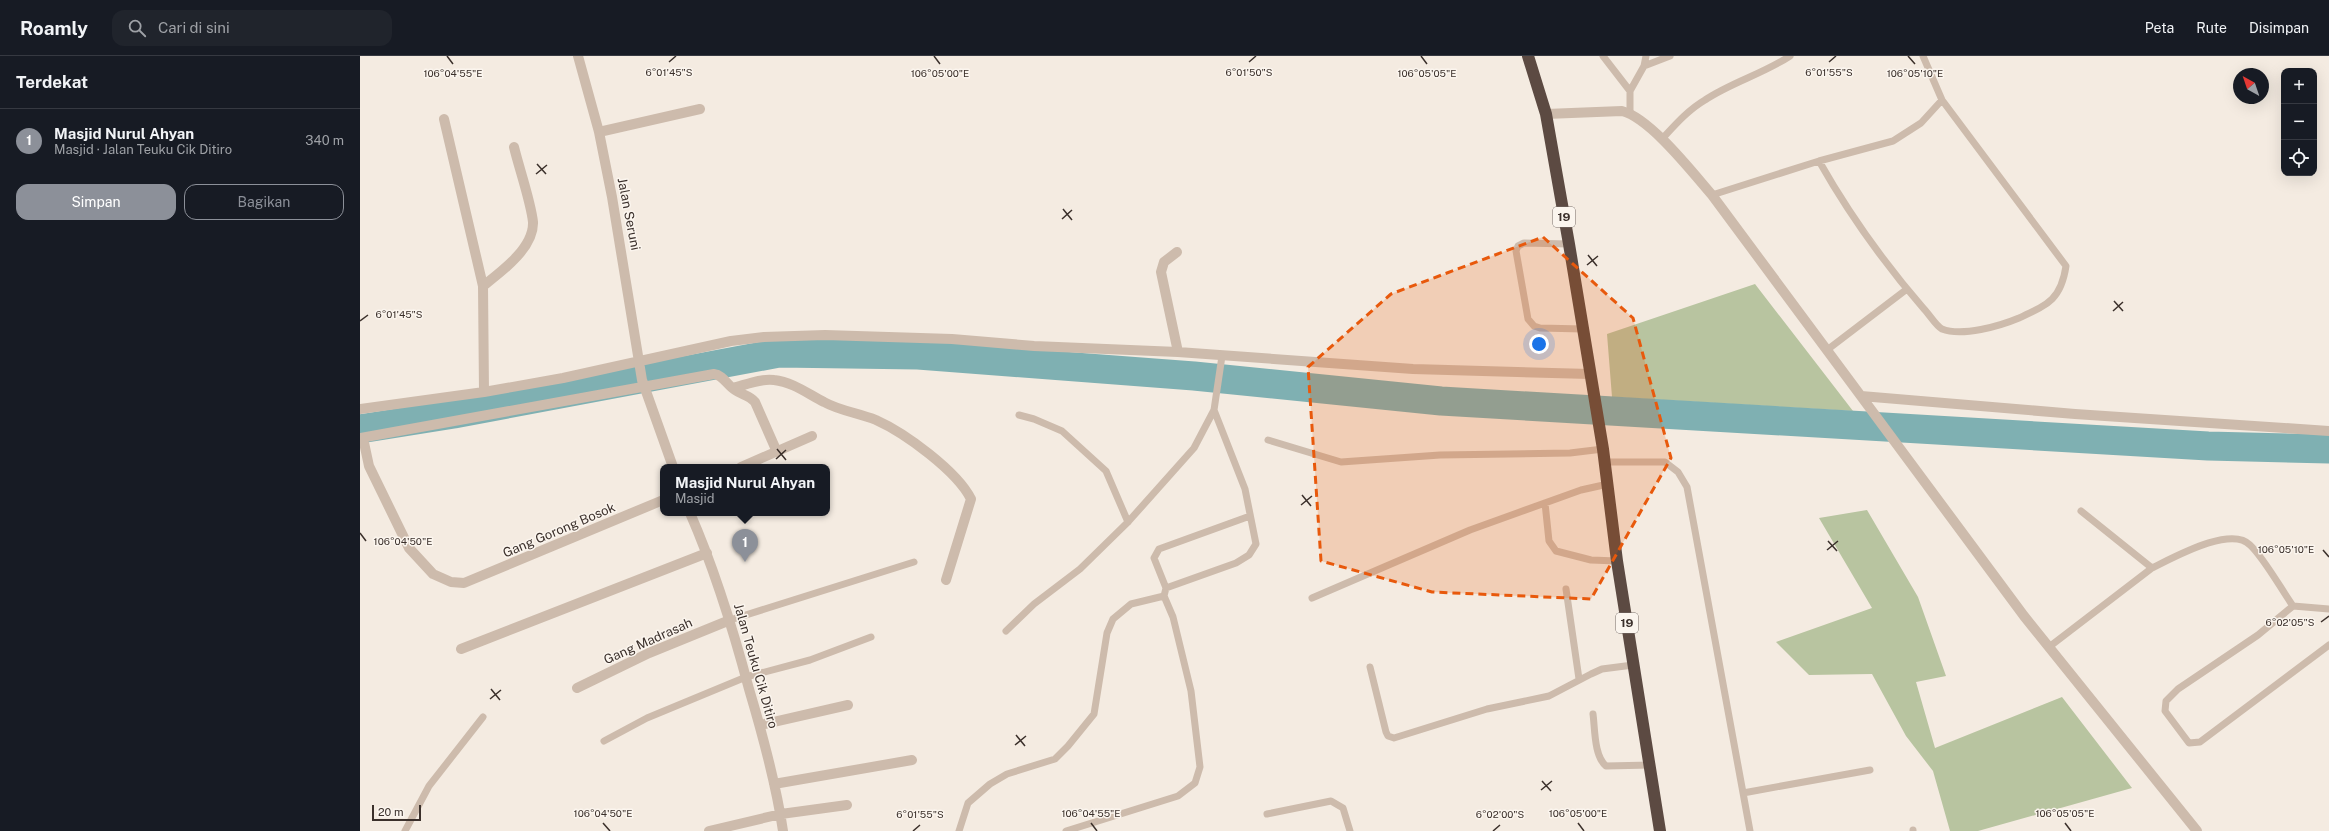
<!DOCTYPE html>
<html lang="id">
<head>
<meta charset="utf-8">
<style>
	:root { --surface:#171b24; --page:#20242c; --text:#f1f3f6; --muted:#9ea1a6; --line:#363941; --accent:#8c9099 }
	body { margin:0; font-family:"Public Sans",sans-serif; background:var(--page); color:var(--text) }
	.controls { position:absolute; right:12px; top:12px; display:grid; overflow:hidden; border-radius:8px; box-shadow:0 4px 16px #0002 }
	.controls button { width:36px; height:36px; display:grid; place-items:center; padding:0; border:0; border-bottom:1px solid var(--line); background:var(--surface); color:var(--text); font:20px sans-serif }
	.compass { position:absolute; left:1873px; top:12px; width:36px; height:36px; border-radius:50%; background:var(--surface); box-shadow:0 4px 16px #0002; rotate:320deg }
	.scale { position:absolute; left:12px; bottom:10px; width:49px; box-sizing:border-box; padding-left:4px; border:2px solid #3b302b; border-top:0; font-size:11px; line-height:14px; white-space:nowrap; color:#3b302b; -webkit-text-stroke:3px #fbf5ee; paint-order:stroke }
	.you { position:absolute; left:1179px; top:288px; width:14px; height:14px; margin:-10px; border:3px solid #fff; border-radius:50%; background:#1a73e8; box-shadow:0 0 0 6px #1a73e833 }
	.badge { display:grid; place-items:center; width:26px; height:26px; border-radius:50%; background:var(--accent); color:#fff; font-size:13px; font-weight:700 }
	.pin { position:absolute; translate:-50% -33px; filter:drop-shadow(0 1px 2px #0008) }
	.pin::after { content:''; position:absolute; top:21px; width:14px; height:12px; background:inherit; clip-path:polygon(0 0,100% 0,50% 100%) }
	.popup { position:absolute; left:300px; top:408px; width:170px; height:52px; box-sizing:border-box; display:grid; place-content:center; border-radius:8px; background:var(--surface); filter:drop-shadow(0 1px 3px #0005); font-size:13px; white-space:nowrap; color:var(--muted) }
	.popup b { font-size:15px; color:var(--text) }
	.popup::after { content:''; position:absolute; left:50%; top:100%; margin-left:-8px; border:8px solid transparent; border-top-color:var(--surface) }
	.list { margin:0; padding:0; list-style:none }
	h2 { display:flex; justify-content:space-between; align-items:center; height:52px; margin:0; padding:0 16px; font-size:17px }
	h2 small { font-size:13px; font-weight:400; color:var(--muted) }
	.list li { display:grid; grid-template-columns:26px 1fr auto; gap:12px; align-items:center; box-sizing:border-box; height:64px; padding:0 16px; border-top:1px solid var(--line) }
	.list b { display:block; font-size:15px; white-space:nowrap }
	.list p { margin:0; font-size:13px; white-space:nowrap; color:var(--muted) }
	.list em { font-size:13px; font-style:normal; color:var(--muted) }
	.actions { display:flex; gap:8px; padding:12px 16px }
	.actions a { flex:1; padding:9px 0; border:1px solid var(--accent); border-radius:12px; text-align:center; font-size:14px; color:var(--accent) }
	.actions .main { background:var(--accent); color:#fff }
	.icon { flex:none; width:22px; height:22px; fill:none; stroke:currentColor; stroke-width:2; stroke-linecap:round; stroke-linejoin:round }
	.map { position:relative; flex:none; width:1969px; height:775px; overflow:hidden }
	header { display:flex; align-items:center; gap:24px; box-sizing:border-box; height:56px; padding:0 20px; background:var(--surface); border-bottom:1px solid var(--line) }
	header strong { font-size:19px }
	nav { display:flex; gap:22px; margin-inline-start:auto; font-size:14px }
	.search { width:280px; height:36px; background:var(--page); display:flex; align-items:center; gap:10px; box-sizing:border-box; padding:0 14px; border-radius:12px; color:var(--muted); font-size:15px }
	main { display:flex }
	aside { flex:1; background:var(--surface) }
	.map>svg:first-child { display:block }
	.green { fill:#b8c4a0 }
	.lines { fill:none; stroke-linecap:round; stroke-linejoin:round }
	.river { stroke:#7fb0b2; stroke-width:29 }
	.lane { stroke:#cdbbac; stroke-width:7 }
	.street { stroke:#cdbbac; stroke-width:10 }
	.highway { stroke:#5c4a42; stroke-width:12 }
	.marked { fill:#e8590c; fill-opacity:0.2; stroke:#e8590c; stroke-width:3; stroke-dasharray:8 5; stroke-linejoin:round }
	.ticks { fill:none; stroke:#3b302b; stroke-width:1.5 }
	.labels { text-anchor:middle; dominant-baseline:central; stroke-width:3; stroke-linejoin:round; paint-order:stroke }
	.shield { fill:#fbf5ee; stroke:#756b66; stroke-width:1 }
	.shield-label { font-size:12px; font-weight:bold; fill:#3b302b }
	.street-label { font-size:13px; fill:#3b302b; stroke:#fbf5ee }
	.ticks-label { font-size:10px; text-anchor:middle; fill:#3b302b; stroke:#fbf5ee; stroke-width:3; stroke-linejoin:round; paint-order:stroke }
</style>
</head>
<body>
<header>
<strong>Roamly</strong>
<div class="search"><svg class="icon" aria-label="search" viewBox="0 0 24 24"><circle cx="10" cy="10" r="6"/><path d="M15 15l6 6"/></svg>Cari di sini</div>
<nav><a>Peta</a><a>Rute</a><a>Disimpan</a></nav>
</header>
<main>
<aside>
<h2>Terdekat<small></small></h2>
<ul class="list">
<li><span class="badge">1</span><div><b>Masjid Nurul Ahyan</b><p>Masjid · Jalan Teuku Cik Ditiro</p></div><em>340 m</em></li>
</ul>
<div class="actions"><a class="main">Simpan</a><a>Bagikan</a></div>
</aside>
<div class="map">
<svg width="1969" height="775" viewBox="0 0 1969 775">
	<rect width="100%" height="100%" fill="#f4ebe1"/>
	<path class="green" d="M 1395,228 L 1493,355 L 1252,341 L 1247,278 Z
		M 1507,454 L 1558,541 L 1586,620 L 1556,626 L 1575,692 L 1702,641 L 1772,732 L 1618,775 L 1590,775 L 1573,715 L 1546,680 L 1512,618 L 1449,619 L 1416,586 L 1512,552 L 1459,462 Z"/>
	<g class="lines">
		<path class="river" d="M 0,373 L 94,358 L 419,297 L 558,299 L 834,320 L 1081,345 L 1848,390 L 1969,393"/>
		<path class="lane" d="M 1243,0 L 1270,35 L 1270,57
			M 1284,10 L 1310,0
			M 1270,35 L 1284,10 L 1286,0
			M 1302,83 C 1315,69 1328,54 1345,44 C 1372,26 1403,18 1430,0
			M 1459,105 C 1489,158 1524,207 1564,253 C 1569,258 1576,270 1582,273 C 1602,281 1640,270 1659,262 C 1687,249 1701,244 1706,210 L 1582,44 L 1563,0
			M 1352,139 L 1459,105 L 1533,85 L 1561,67 L 1582,44
			M 1209,188 L 1164,187 L 1158,190 L 1156,195 L 1168,263 L 1174,270 L 1180,272 L 1223,273
			M 1467,294 L 1547,233
			M 659,359 L 674,363 L 702,375 L 746,415 L 768,466
			M 908,384 L 981,406 L 1080,399 L 1210,397 L 1243,393
			M 1245,406 L 1305,406 L 1318,416 L 1327,431 L 1390,775
			M 1185,447 L 1189,485 L 1196,495 L 1231,504 L 1257,505
			M 1721,455 L 1792,512 C 1813,502 1871,469 1890,489 C 1904,502 1921,533 1933,550 L 1969,553
			M 806,532 L 794,502 L 799,493 L 890,460
			M 1206,533 L 1219,623
			M 952,542 L 1110,474 L 1221,434 L 1248,428
			M 1933,550 L 1898,579 L 1818,633 L 1806,645 L 1805,655 L 1829,687 L 1840,686 L 1969,589
			M 370,564 L 554,506
			M 646,575 L 674,548 L 720,513 L 768,466 L 834,392 L 854,354 L 862,300
			M 1689,591 L 1792,512
			M 1010,611 L 1026,676 L 1028,680 L 1034,682 L 1127,653 L 1189,640 L 1231,618 L 1242,613 L 1273,609
			M 1233,658 C 1235,673 1234,700 1246,710 L 1291,709
			M 244,685 L 287,662 L 386,621 L 450,604 L 511,581
			M 1383,737 L 1510,714
			M 907,758 L 971,745 L 983,752 L 990,775
			M 45,775 L 69,730 L 123,661
			M 599,775 L 608,747 L 630,728 L 647,718 L 695,703 L 708,690 L 734,658 L 747,577 L 753,563 L 771,548 L 804,540
			M 706,775 L 818,740 L 835,727 L 840,711 L 831,635 L 813,561 L 804,540 L 806,532 L 876,507 L 889,499 L 896,488 L 885,433 L 854,354
			M 1553,775 L 1553,774"/>
		<path class="street" d="M 218,0 L 239,76 L 252,141 L 282,324 L 313,411
			M 1186,58 L 1262,55 C 1290,62 1332,116 1352,139 L 1664,560 L 1837,775
			M 84,63 L 123,230 L 124,336
			M 239,76 L 340,53
			M 817,196 L 804,206 L 801,216 L 818,296
			M 123,230 C 141,216 174,192 173,166 C 171,146 159,112 154,91
			M 373,332 C 385,329 401,322 414,324 C 433,326 448,338 464,346 C 480,355 499,357 516,364 C 545,377 597,415 611,443 L 586,524
			M 1501,340 L 1715,358 L 1969,375
			M 0,353 L 124,336 L 203,322 L 371,285 L 404,281 L 465,279 L 592,283 L 674,290 L 818,296 L 1053,313 L 1230,318
			M 0,382 L 354,318 C 363,319 368,330 375,334 C 382,339 389,339 395,346 L 417,396
			M 3,382 L 9,410 L 49,492 L 73,518 L 91,526 L 104,527 L 303,444
			M 381,411 L 452,380
			M 330,457 C 355,514 373,573 389,633 C 403,680 416,727 423,775
			M 101,593 L 347,497
			M 217,632 L 289,597 L 370,564
			M 400,669 L 488,649
			M 414,728 L 552,704
			M 349,775 L 421,758 L 487,749"/>
		<path class="highway" d="M 1168,0 L 1186,58 L 1209,188 L 1243,393 L 1257,505 L 1300,775"/>
	</g>
	<path class="marked" d="M 1183,181 L 1273,262 L 1311,402 L 1231,543 L 1072,536 L 961,505 L 948,311 L 1031,238 Z"/>
	<path class="ticks" d="M 87,0 L 93,8M 574,0 L 580,8M 1061,0 L 1067,8M 1548,0 L 1555,8M 309,6 L 316,0M 889,6 L 896,0M 1469,6 L 1476,0M 177,108 L 186,118M 176,118 L 187,109M 703,153 L 712,164M 702,163 L 712,154M 1228,199 L 1237,210M 1227,209 L 1238,200M 1754,245 L 1763,255M 1753,255 L 1763,246M 0,265 L 8,259M 417,393 L 426,404M 416,403 L 426,394M 942,439 L 951,450M 941,449 L 952,440M 0,477 L 6,485M 1468,485 L 1477,495M 1467,494 L 1478,485M 1963,494 L 1969,501M 1961,566 L 1969,560M 131,633 L 140,644M 130,643 L 141,634M 656,679 L 665,690M 655,689 L 666,680M 1182,725 L 1191,735M 1181,734 L 1192,725M 243,767 L 250,775M 731,767 L 737,775M 1218,767 L 1224,775M 1705,767 L 1711,775M 553,775 L 560,769M 1133,775 L 1140,769"/>
	<g class="labels">
		<g class="shield">
			<rect x="1193" y="151" width="22" height="20" rx="3"/>
			<rect x="1256" y="557" width="22" height="20" rx="3"/>
		</g>
		<g class="shield-label">
			<text x="1204" y="161">19</text>
			<text x="1267" y="567">19</text>
		</g>
		<g class="street-label">
			<text transform="translate(269 158) rotate(79)">Jalan Seruni</text>
			<text transform="translate(199 474) rotate(-23)">Gang Gorong Bosok</text>
			<text transform="translate(288 585) rotate(-24)">Gang Madrasah</text>
			<text transform="translate(396 610) rotate(74)">Jalan Teuku Cik Ditiro</text>
		</g>
	</g>
	<g class="ticks-label">
		<text x="309" y="20">6°01'45"S</text>
		<text x="889" y="20">6°01'50"S</text>
		<text x="1469" y="20">6°01'55"S</text>
		<text x="93" y="21">106°04'55"E</text>
		<text x="580" y="21">106°05'00"E</text>
		<text x="1067" y="21">106°05'05"E</text>
		<text x="1555" y="21">106°05'10"E</text>
		<text x="39" y="262">6°01'45"S</text>
		<text x="43" y="489">106°04'50"E</text>
		<text x="1926" y="497">106°05'10"E</text>
		<text x="1930" y="570">6°02'05"S</text>
		<text x="243" y="761">106°04'50"E</text>
		<text x="731" y="761">106°04'55"E</text>
		<text x="1218" y="761">106°05'00"E</text>
		<text x="1705" y="761">106°05'05"E</text>
		<text x="560" y="762">6°01'55"S</text>
		<text x="1140" y="762">6°02'00"S</text>
	</g>
</svg>
<div class="controls">
<button>+</button>
<button>−</button>
<button><svg class="icon" aria-label="locate" viewBox="0 0 24 24"><circle cx="12" cy="12" r="6"/><path d="M12 2v4M12 18v4M2 12h4M18 12h4"/></svg></button>
</div>
<svg class="compass" viewBox="-18 -18 36 36"><path d="M0-13l5 13h-10z" fill="#e53935"/><path d="M0 13l5-13h-10z" fill="#9ea1a6"/></svg>
<div class="scale">20 m</div>
<div class="you"></div>
<div class="pin badge" style="left:385px;top:506px">1</div>
<div class="popup"><b>Masjid Nurul Ahyan</b>Masjid</div>
</div>
</main>
</body>
</html>
